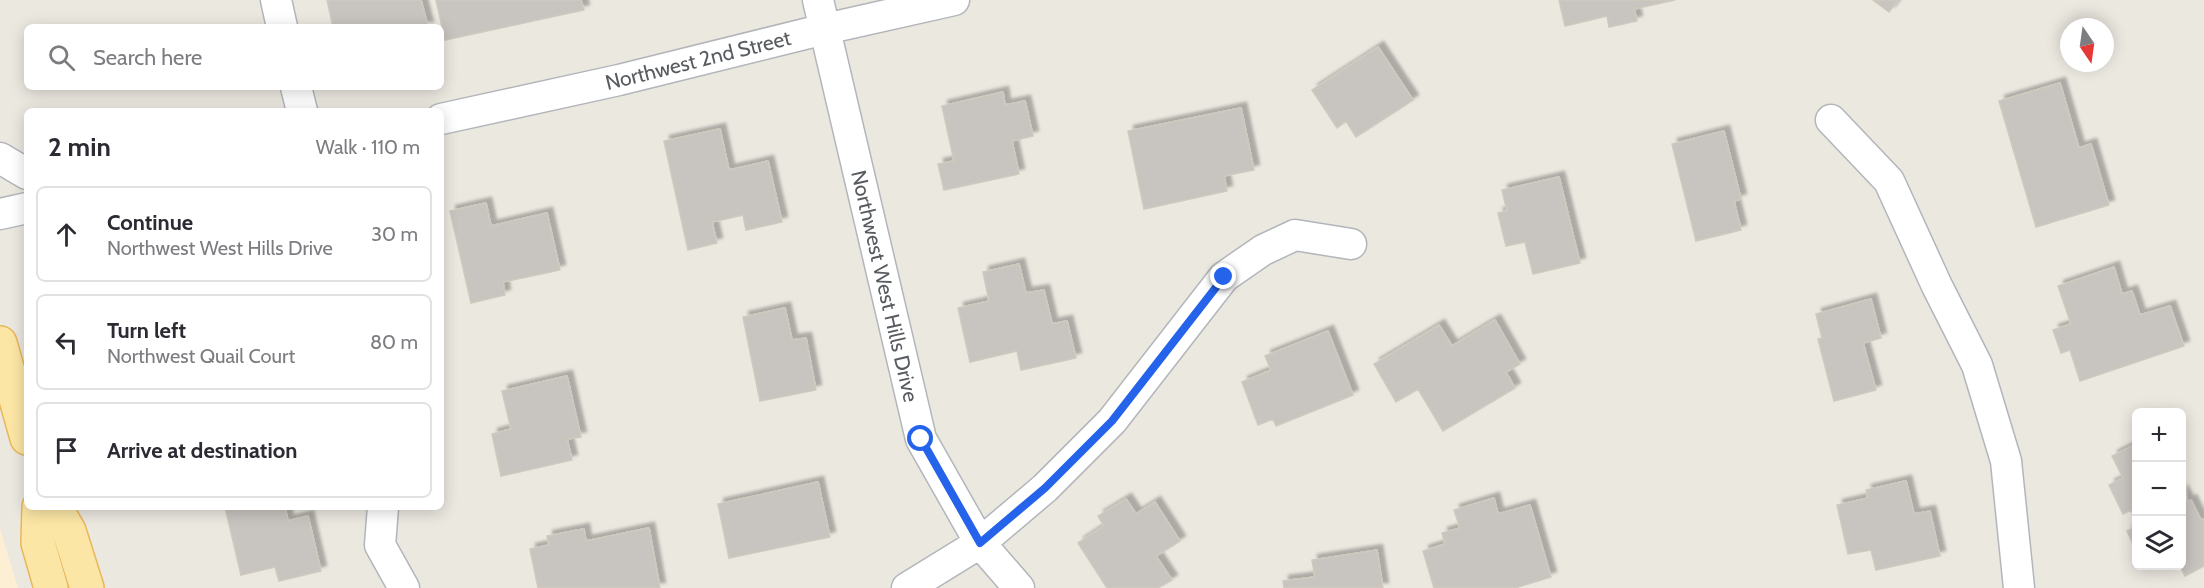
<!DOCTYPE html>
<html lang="en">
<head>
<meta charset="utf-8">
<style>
	:root { --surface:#fff; --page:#f7f7f7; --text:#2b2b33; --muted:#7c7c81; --line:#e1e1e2 }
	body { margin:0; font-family:Cabin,sans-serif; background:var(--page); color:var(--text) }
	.controls { position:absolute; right:18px; bottom:18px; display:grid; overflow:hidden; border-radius:9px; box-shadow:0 3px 15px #0003 }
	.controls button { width:54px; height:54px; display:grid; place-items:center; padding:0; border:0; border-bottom:2px solid var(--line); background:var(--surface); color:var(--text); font:30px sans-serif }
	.compass { position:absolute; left:2060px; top:18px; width:54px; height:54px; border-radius:50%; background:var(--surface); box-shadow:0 3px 15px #0003; rotate:167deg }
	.stop { position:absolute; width:18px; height:18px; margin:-14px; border:4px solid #2563eb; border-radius:50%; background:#fff }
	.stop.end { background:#2563eb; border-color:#fff; box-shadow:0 2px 6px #0008 }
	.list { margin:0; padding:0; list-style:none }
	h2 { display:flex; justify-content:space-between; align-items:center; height:78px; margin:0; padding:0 24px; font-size:26px }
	h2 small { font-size:20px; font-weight:400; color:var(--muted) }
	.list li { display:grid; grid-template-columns:39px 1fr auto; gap:18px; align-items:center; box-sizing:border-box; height:96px; margin:0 12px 12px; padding:0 12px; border:2px solid var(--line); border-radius:9px }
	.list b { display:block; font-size:22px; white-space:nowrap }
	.list p { margin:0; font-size:20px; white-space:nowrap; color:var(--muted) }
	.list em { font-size:20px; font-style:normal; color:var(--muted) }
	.icon { flex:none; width:33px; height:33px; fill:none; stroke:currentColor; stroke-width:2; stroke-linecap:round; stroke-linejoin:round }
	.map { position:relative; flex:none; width:2204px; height:588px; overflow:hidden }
	.search { position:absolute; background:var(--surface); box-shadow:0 3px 15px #0003; left:24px; top:24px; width:420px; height:66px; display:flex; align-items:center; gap:15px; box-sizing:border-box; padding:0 21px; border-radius:9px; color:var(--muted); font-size:22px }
	.panel { position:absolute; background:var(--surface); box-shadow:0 3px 15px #0003; left:24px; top:108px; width:420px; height:402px; border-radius:9px }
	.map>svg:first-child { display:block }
	.commercial { fill:#fcefd4 }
	.building { fill:#c8c4bf; stroke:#cfc9be; stroke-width:1.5; filter:url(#shadow) }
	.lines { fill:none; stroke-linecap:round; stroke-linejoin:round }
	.minor-casing { stroke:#b2b6ba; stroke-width:33 }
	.major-casing { stroke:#eab65a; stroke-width:36 }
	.minor { stroke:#fff; stroke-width:30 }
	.major { stroke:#fbe6a5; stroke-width:33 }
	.route { stroke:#2563eb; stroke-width:8 }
	.labels { text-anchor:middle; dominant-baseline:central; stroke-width:5; stroke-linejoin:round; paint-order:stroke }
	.street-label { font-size:21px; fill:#585c60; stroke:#fff }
</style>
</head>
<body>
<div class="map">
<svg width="2204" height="588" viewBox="0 0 2204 588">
	<defs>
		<filter id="shadow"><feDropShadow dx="5.5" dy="-5.5" stdDeviation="1.5" flood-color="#0004"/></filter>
	</defs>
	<rect width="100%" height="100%" fill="#ebe8e0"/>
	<path class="commercial" d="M 0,529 L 18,588 L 0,588 Z"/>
	<path class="building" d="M 327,0 L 421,0 L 428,27 L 333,27 Z
		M 436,0 L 581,0 L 584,10 L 445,40 Z
		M 1559,0 L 1675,0 L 1634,9 L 1637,21 L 1609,27 L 1607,16 L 1565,26 Z
		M 1873,0 L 1898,0 L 1889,12 Z
		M 1378,47 L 1413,100 L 1356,137 L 1346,121 L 1337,128 L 1312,90 Z
		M 2060,83 L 2079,148 L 2091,144 L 2109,205 L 2036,227 L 1999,101 Z
		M 1003,92 L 1005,105 L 1025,101 L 1033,136 L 1012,141 L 1019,174 L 944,190 L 938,164 L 954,161 L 942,106 Z
		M 1241,108 L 1254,170 L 1224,176 L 1227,191 L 1144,209 L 1128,131 Z
		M 720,129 L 729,170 L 768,161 L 782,222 L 746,230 L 743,215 L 712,222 L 717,243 L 688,250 L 664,141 Z
		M 1724,131 L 1741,199 L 1734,201 L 1741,230 L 1696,241 L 1672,144 Z
		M 1559,177 L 1580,263 L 1533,274 L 1525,242 L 1506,246 L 1498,213 L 1507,211 L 1502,190 Z
		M 486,203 L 491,226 L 547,213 L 560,270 L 503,282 L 505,295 L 471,303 L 450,211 Z
		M 1019,264 L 1026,293 L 1044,290 L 1052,324 L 1067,321 L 1076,358 L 1021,370 L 1017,351 L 970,362 L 958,308 L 989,301 L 983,272 Z
		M 2114,267 L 2122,294 L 2132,291 L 2140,315 L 2170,306 L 2184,346 L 2080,381 L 2070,350 L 2061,353 L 2053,330 L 2071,324 L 2058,286 Z
		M 1871,299 L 1881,338 L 1863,343 L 1876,390 L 1834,401 L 1818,339 L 1822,338 L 1816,314 Z
		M 785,308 L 792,340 L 806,338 L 816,390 L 760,401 L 743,317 Z
		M 1495,320 L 1520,364 L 1506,372 L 1515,388 L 1443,431 L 1418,389 L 1396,402 L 1374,364 L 1439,325 L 1452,346 Z
		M 1328,331 L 1353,395 L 1276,426 L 1273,419 L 1258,425 L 1242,382 L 1271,370 L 1265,356 Z
		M 567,376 L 581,437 L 567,439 L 572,460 L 501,476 L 492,434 L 511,429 L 502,391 Z
		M 2136,444 L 2136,521 L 2131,510 L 2123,514 L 2109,485 L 2123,478 L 2112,456 Z
		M 1906,481 L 1914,514 L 1930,511 L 1940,556 L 1876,570 L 1871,550 L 1848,554 L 1837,505 L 1868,498 L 1866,490 Z
		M 818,482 L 830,537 L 729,558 L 718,504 Z
		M 2182,490 L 2188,502 L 2191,500 L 2201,520 L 2204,519 L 2204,566 L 2185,576 L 2180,566 Z
		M 1494,498 L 1498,514 L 1530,505 L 1551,577 L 1515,588 L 1434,588 L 1423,551 L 1445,544 L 1442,533 L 1460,528 L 1454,510 Z
		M 1126,499 L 1136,514 L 1155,502 L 1180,541 L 1156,556 L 1172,580 L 1158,588 L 1107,588 L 1078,543 L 1104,526 L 1098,516 Z
		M 225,507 L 285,507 L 288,521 L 308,516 L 321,571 L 279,581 L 275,567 L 241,575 Z
		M 2136,527 L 2136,551 L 2127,531 Z
		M 649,528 L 660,588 L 538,588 L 530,549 L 549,545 L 547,536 L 584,529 L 586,541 Z
		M 1377,550 L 1383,588 L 1284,588 L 1283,581 L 1315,577 L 1312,560 Z"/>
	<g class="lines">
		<g class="minor-casing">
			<path id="minor" d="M 276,0 L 282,27
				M 818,0 L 921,439 L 980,543 L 1019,588
				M 296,87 L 302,111
				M 441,119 L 619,80 L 825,29 L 954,0
				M 1831,120 L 1889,181 L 1937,286 L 1977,365 L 2006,461 L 2019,588
				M 0,158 L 27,174
				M 0,214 L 27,208
				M 383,507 L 380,545 L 404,588
				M 907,588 L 980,543 L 1045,488 L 1112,421 L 1224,277 L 1263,250 L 1295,235 L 1351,244"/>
		</g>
		<g class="major-casing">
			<path id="major" d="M 0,343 L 27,438
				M 39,507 L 38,543 L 51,588
				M 55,507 L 69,531 L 87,588"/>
		</g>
		<use href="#minor" class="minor"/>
		<use href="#major" class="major"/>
	</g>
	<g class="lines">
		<path class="route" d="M 921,439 L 980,543 L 1045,488 L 1112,421 L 1224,277"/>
	</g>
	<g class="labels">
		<g class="street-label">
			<text transform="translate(698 60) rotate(-14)">Northwest 2nd Street</text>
			<text transform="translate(885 286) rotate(77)">Northwest West Hills Drive</text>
		</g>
	</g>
</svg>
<div class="controls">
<button>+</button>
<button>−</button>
<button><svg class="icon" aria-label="layers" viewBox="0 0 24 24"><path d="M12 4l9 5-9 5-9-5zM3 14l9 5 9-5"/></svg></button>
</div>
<svg class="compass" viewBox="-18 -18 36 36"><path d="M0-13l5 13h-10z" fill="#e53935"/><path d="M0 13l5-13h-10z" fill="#7c7c81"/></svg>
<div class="stop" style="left:921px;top:439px"></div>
<div class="stop end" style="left:1224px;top:277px"></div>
<div class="search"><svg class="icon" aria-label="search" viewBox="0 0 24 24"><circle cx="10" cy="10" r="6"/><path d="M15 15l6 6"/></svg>Search here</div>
<section class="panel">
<h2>2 min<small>Walk · 110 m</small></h2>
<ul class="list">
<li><svg class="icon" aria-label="ahead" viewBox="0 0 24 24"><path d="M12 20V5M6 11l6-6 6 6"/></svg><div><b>Continue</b><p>Northwest West Hills Drive</p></div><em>30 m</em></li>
<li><svg class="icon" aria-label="left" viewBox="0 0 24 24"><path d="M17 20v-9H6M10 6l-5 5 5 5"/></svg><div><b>Turn left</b><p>Northwest Quail Court</p></div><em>80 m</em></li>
<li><svg class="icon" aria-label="arrive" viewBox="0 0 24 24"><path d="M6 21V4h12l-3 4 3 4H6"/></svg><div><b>Arrive at destination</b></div></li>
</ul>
</section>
</div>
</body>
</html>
